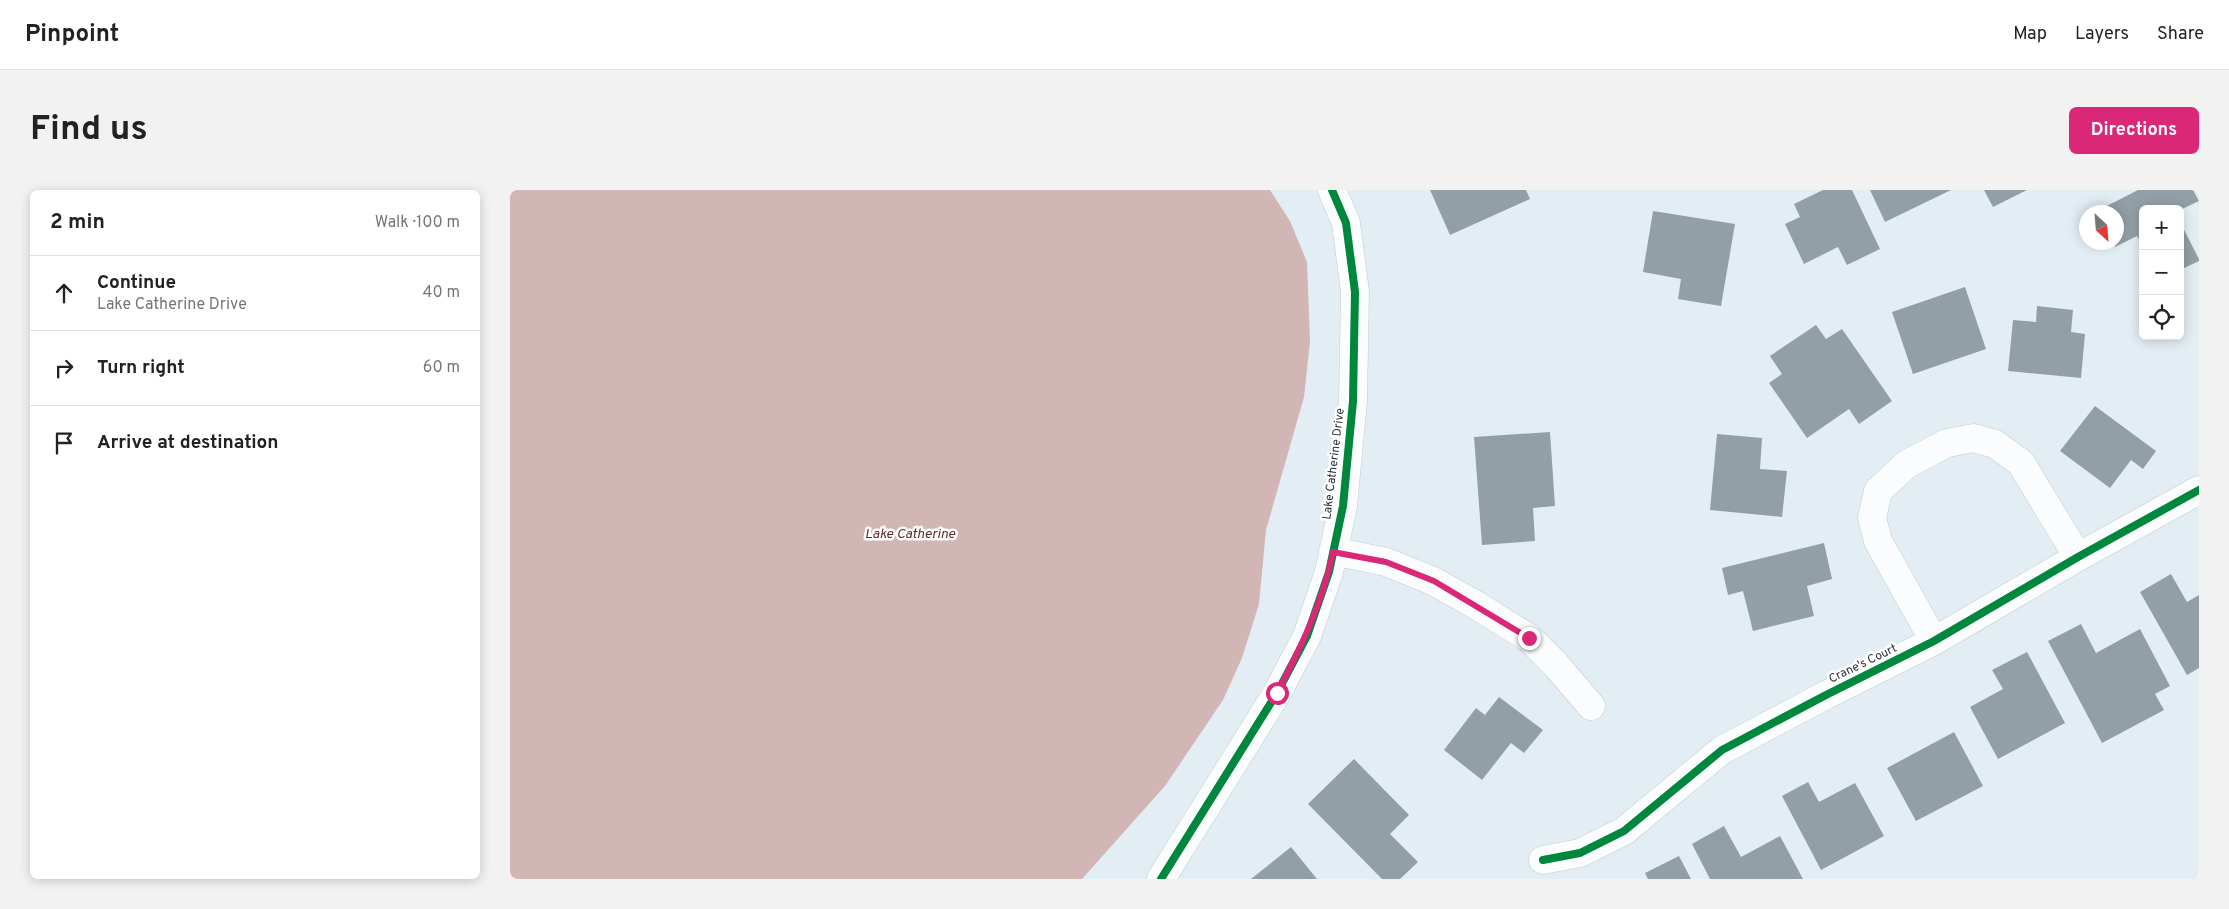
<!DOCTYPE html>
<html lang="en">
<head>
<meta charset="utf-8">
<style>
	:root { --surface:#fff; --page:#f2f2f2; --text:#222; --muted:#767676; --line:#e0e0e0; --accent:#db2777 }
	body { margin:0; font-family:Overpass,sans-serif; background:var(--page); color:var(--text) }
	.controls { position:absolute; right:15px; top:15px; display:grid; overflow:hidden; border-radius:8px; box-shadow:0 2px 12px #0003 }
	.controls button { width:45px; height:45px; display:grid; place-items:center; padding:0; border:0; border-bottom:1px solid var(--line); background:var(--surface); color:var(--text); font:25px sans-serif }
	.compass { position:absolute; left:1569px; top:15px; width:45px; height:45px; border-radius:50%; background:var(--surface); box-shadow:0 2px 12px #0003; rotate:154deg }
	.stop { position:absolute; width:15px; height:15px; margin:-11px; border:4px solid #db2777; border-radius:50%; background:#fff }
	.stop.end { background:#db2777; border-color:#fff; box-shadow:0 1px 5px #0008 }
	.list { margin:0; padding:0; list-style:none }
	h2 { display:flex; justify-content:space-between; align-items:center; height:65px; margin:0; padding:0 20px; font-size:21px }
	h2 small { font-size:16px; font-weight:400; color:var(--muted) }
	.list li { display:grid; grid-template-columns:32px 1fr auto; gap:15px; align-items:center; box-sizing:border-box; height:75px; padding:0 20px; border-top:1px solid var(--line) }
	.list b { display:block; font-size:19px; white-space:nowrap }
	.list p { margin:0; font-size:16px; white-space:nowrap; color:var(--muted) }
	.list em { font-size:16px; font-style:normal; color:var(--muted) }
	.icon { flex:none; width:28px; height:28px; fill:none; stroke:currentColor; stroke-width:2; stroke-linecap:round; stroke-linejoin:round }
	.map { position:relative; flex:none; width:1689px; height:689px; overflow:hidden; border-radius:8px }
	header { display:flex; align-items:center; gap:30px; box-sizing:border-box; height:70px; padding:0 25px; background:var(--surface); border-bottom:1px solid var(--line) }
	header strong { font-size:24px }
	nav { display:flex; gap:28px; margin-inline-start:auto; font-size:18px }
	.intro { display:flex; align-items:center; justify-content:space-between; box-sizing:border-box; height:120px; padding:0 30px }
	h1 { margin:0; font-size:35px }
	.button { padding:12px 22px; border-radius:8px; background:var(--accent); color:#fff; font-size:18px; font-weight:700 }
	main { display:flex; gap:30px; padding:0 30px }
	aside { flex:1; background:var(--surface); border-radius:8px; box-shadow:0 2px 12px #0003 }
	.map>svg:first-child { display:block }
	.water { fill:#d2b6b5 }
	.building { fill:#939fa6 }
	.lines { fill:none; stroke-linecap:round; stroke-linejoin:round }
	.minor-casing { stroke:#c2cbd0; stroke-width:29 }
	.minor { stroke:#fbfcfd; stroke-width:28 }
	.cycleway-casing { stroke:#fff; stroke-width:11 }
	.cycleway { stroke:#00873e; stroke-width:8 }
	.route { stroke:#db2777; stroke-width:6 }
	.labels { text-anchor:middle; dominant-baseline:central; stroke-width:5; stroke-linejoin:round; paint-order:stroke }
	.street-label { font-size:12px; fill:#262d32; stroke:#fff }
	.water-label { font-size:14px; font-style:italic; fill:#642a28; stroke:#fff }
</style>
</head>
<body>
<header>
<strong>Pinpoint</strong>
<nav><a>Map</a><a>Layers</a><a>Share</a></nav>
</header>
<div class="intro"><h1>Find us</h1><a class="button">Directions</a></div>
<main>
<aside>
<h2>2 min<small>Walk · 100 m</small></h2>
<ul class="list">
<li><svg class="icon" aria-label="ahead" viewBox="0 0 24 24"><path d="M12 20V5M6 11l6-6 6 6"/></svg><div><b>Continue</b><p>Lake Catherine Drive</p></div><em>40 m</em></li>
<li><svg class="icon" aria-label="right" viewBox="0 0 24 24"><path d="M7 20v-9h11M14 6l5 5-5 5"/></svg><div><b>Turn right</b></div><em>60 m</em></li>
<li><svg class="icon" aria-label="arrive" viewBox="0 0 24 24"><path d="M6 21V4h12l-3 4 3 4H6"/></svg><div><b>Arrive at destination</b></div></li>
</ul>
</aside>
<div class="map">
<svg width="1689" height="689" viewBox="0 0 1689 689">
	<rect width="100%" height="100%" fill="#e3eef4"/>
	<path class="water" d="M 0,0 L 760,0 L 780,31 L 797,72 L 800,152 L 794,207 L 756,340 L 749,414 L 732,468 L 713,510 L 655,596 L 572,689 L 0,689 Z"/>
	<path class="building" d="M 920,0 L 1016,0 L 1020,9 L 940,45 Z
		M 1313,0 L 1342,0 L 1370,59 L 1337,75 L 1328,57 L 1294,74 L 1275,34 L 1290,27 L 1284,14 Z
		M 1360,0 L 1441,0 L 1375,32 Z
		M 1474,0 L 1517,0 L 1483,17 Z
		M 1628,0 L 1683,0 L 1689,11 L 1670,20 L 1670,19 L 1633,19 L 1633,57 L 1627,46 L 1605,57 L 1603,52 L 1606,52 L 1606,22 L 1587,21 Z
		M 1143,21 L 1225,34 L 1211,116 L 1168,109 L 1171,89 L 1133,82 Z
		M 1670,32 L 1689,69 L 1689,71 L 1670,80 Z
		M 1455,97 L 1476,159 L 1403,184 L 1382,122 Z
		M 1527,116 L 1563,120 L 1561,142 L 1575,144 L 1571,188 L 1498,181 L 1503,130 L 1526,132 Z
		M 1306,135 L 1316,149 L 1332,139 L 1382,211 L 1349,234 L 1339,219 L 1297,248 L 1259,193 L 1272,184 L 1260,166 Z
		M 1585,216 L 1646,261 L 1633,279 L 1621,270 L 1600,298 L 1550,261 Z
		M 1040,242 L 1045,316 L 1023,318 L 1025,351 L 972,355 L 964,247 Z
		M 1207,244 L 1252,248 L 1250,279 L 1277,281 L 1272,327 L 1200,320 Z
		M 1314,353 L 1322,389 L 1297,396 L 1304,426 L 1243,441 L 1233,401 L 1218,405 L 1212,378 Z
		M 1661,384 L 1677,412 L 1689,405 L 1689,478 L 1677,485 L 1630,402 Z
		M 1571,434 L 1586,463 L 1630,439 L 1660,496 L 1645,504 L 1654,520 L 1592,553 L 1538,451 Z
		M 1517,462 L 1555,533 L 1488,569 L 1460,517 L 1493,499 L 1482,480 Z
		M 989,507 L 1033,540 L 1014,563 L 1001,553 L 972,590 L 934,560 L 966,518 L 975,525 Z
		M 1444,542 L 1473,596 L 1406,631 L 1377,578 Z
		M 844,569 L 899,625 L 880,644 L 908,672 L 890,689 L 872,689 L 798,614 Z
		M 1298,592 L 1309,612 L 1345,593 L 1374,646 L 1311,680 L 1272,606 Z
		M 1214,636 L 1231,667 L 1270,646 L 1293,689 L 1200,689 L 1182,654 Z
		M 781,657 L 807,689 L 741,689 Z
		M 1169,666 L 1181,689 L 1138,689 L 1135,683 Z"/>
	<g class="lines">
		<g class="minor-casing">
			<path id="minor" d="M 823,361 L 876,372 L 923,391 L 966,415 L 1019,448 L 1046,475 L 1081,516
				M 1424,451 L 1368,351 L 1362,328 L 1368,301 L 1397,274 L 1437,253 L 1464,248 L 1485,254 L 1511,273 L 1568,367
				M 1033,670 L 1070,663 L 1114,641 L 1212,560 L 1316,505 L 1424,451 L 1568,367 L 1689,300
				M 651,689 L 767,503 L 797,446 L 819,382 L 833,316 L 843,211 L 845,102 L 836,33 L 822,0"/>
		</g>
		<use href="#minor" class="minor"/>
		<g class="cycleway-casing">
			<path id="cycleway" d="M 1033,670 L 1070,663 L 1114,641 L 1212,560 L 1316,505 L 1424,451 L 1568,367 L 1689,300
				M 651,689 L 767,503 L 797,446 L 819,382 L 833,316 L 843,211 L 845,102 L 836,33 L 822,0"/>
		</g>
		<use href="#cycleway" class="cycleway"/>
	</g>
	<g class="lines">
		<path class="route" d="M 767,503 C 791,457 813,412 823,362 L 876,372 L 924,391 L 1019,448"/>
	</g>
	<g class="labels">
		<g class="street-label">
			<text transform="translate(824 274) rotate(-83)">Lake Catherine Drive</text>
			<text transform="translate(1353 474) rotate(-26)">Crane's Court</text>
		</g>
		<g class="water-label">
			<text x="400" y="344">Lake Catherine</text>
		</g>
	</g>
</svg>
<div class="controls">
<button>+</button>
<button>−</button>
<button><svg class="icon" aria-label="locate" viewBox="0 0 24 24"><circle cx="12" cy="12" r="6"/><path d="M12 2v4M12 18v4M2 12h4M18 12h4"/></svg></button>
</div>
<svg class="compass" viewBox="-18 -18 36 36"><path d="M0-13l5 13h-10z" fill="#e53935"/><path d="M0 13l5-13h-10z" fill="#767676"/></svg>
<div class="stop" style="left:767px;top:503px"></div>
<div class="stop end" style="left:1019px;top:448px"></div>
</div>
</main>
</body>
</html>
